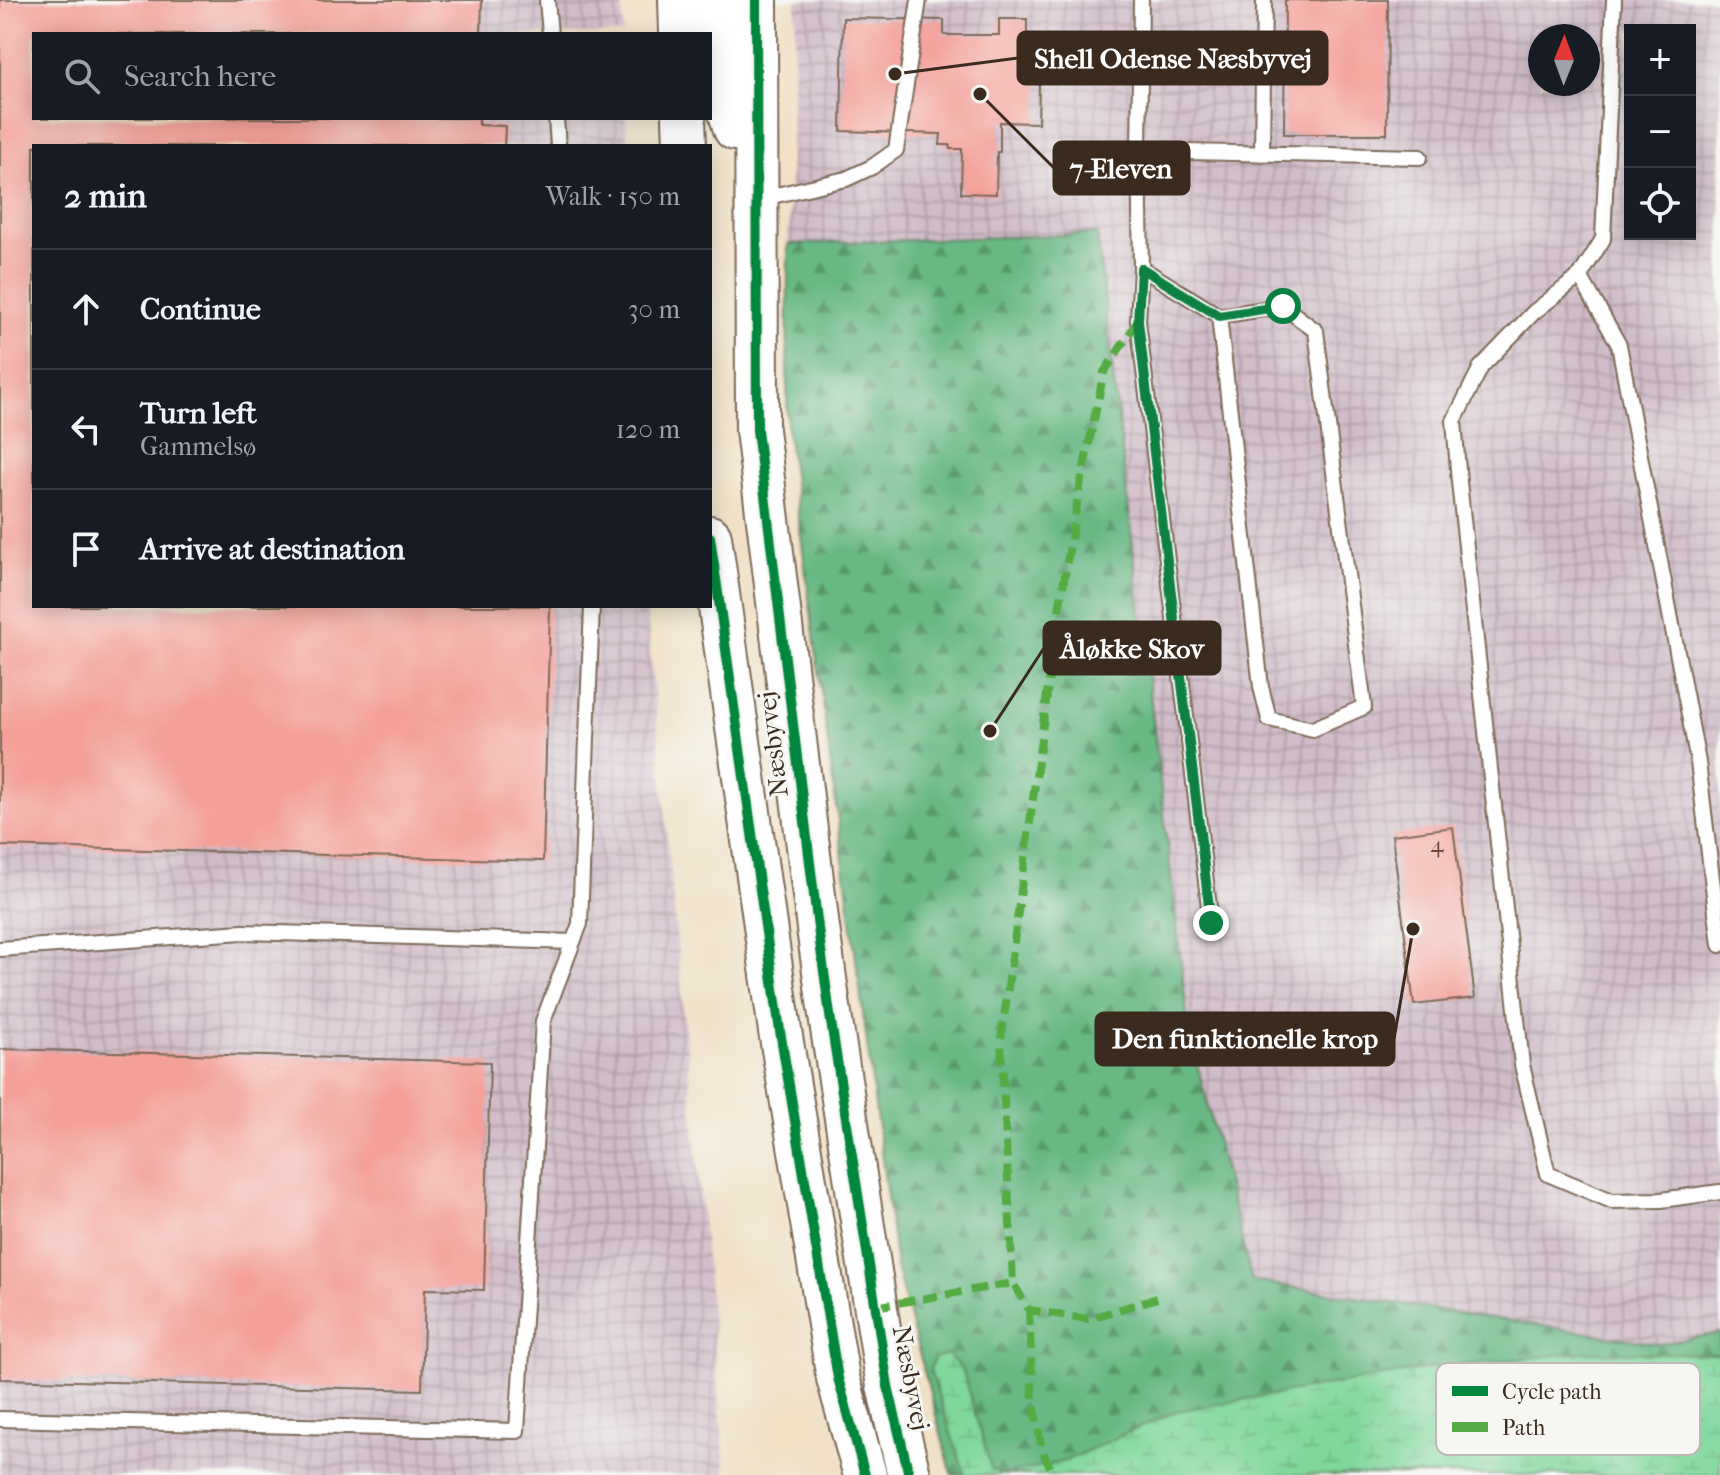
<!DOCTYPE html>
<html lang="en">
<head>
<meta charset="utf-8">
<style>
	:root { --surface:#171b24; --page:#242831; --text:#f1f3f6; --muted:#9ea1a6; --line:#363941 }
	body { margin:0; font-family:"IM FELL French Canon",serif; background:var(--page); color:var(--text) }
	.controls { position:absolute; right:24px; top:24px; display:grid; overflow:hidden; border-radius:0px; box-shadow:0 4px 20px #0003 }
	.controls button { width:72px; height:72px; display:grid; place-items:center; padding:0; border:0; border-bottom:2px solid var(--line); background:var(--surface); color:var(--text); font:40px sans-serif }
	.compass { position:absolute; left:1528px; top:24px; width:72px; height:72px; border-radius:50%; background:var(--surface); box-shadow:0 4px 20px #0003; rotate:1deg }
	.stop { position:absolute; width:24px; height:24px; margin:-18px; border:6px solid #0b8043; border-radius:50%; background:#fff }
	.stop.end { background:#0b8043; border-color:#fff; box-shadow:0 2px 8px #0008 }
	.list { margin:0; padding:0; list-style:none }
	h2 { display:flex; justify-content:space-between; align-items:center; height:104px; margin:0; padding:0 32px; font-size:34px }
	h2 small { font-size:26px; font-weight:400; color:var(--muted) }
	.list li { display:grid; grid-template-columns:52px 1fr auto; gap:24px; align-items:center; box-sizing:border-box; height:120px; padding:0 32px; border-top:2px solid var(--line) }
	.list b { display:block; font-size:30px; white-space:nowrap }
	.list p { margin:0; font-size:26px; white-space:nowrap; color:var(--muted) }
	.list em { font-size:26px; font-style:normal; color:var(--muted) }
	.icon { flex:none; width:44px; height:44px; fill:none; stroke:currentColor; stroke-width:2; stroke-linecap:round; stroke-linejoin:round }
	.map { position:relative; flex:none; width:1720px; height:1475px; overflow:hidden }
	.search { position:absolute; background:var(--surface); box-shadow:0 4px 20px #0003; left:32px; top:32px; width:680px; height:88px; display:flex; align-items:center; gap:20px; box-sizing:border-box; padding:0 28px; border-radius:0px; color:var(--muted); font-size:30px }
	.panel { position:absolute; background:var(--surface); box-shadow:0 4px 20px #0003; left:32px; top:144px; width:680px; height:464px; border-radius:0px }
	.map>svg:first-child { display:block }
	.industrial { fill:url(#industrial-grid); fill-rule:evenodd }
	.forest { fill:url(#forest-firs); stroke:#517151; stroke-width:2 }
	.wetland { fill:url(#wetland-marsh); stroke:#5d805d; stroke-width:2 }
	.building { fill:#f4a099 }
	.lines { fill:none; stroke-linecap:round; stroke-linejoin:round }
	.lane-casing { stroke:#7b6a59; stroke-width:18 }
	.secondary-casing { stroke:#7b6a59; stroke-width:46 }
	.lane { stroke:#fff; stroke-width:14 }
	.secondary { stroke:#fff; stroke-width:42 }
	.quiet { stroke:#55ab43; stroke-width:8; stroke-dasharray:16 8; stroke-linecap:butt }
	.cycleway-casing { stroke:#f6f6f2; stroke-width:15 }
	.cycleway { stroke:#00873e; stroke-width:10 }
	.route { stroke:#0b8043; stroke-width:10 }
	.labels { text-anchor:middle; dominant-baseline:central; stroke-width:6; stroke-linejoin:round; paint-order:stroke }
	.number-label { font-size:22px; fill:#69483d }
	.street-label { font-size:26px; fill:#3b2a1e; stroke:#f6f6f2 }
	.key { fill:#f6f6f2; stroke:#beb9b2; stroke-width:2 }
	.key-label { font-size:22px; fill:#3b2a1e }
	.leader { fill:none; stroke:#3b2a1e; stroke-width:3 }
	.callout-dot { fill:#3b2a1e; stroke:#f6f6f2; stroke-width:3 }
	.callout { fill:#3b2a1e; stroke:#3b2a1e; stroke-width:3 }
	.callout-label { font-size:28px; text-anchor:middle; font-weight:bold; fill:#fff }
</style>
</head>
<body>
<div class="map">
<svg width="1720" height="1475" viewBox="0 0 1720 1475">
	<defs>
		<pattern id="industrial-grid" width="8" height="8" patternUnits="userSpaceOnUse" patternTransform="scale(2)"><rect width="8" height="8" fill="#d1bdc9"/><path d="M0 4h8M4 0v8" fill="none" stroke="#ab9aa3"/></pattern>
		<pattern id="forest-firs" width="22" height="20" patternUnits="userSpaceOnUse" patternTransform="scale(2)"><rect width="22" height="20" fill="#67b884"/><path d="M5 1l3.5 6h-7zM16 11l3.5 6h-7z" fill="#56966b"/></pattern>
		<pattern id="wetland-marsh" width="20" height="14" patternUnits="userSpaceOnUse" patternTransform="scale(2)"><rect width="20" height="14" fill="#7fd79c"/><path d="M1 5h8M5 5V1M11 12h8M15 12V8" fill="none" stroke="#6fb986"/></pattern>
	</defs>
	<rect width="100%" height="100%" fill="#f6f6f2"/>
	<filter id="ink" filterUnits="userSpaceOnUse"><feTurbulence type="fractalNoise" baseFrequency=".0125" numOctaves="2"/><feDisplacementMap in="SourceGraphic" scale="16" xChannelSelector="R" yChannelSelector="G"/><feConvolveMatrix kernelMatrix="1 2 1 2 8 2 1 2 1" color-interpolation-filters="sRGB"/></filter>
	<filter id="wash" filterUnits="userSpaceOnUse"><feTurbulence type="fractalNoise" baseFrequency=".006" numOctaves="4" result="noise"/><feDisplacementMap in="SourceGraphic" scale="32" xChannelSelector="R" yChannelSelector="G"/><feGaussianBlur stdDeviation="1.8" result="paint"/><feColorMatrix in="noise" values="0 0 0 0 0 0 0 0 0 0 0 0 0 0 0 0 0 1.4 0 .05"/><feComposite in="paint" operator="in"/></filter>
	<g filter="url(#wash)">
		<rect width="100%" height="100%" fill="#f1e1c6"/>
		<path class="industrial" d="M 0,0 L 622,0 L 623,34 L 34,34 L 34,118 L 626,118 L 627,146 L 34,146 L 34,606 L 646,606 L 726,1475 L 0,1475 Z
			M 796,0 L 1720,0 L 1720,1333 L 1659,1345 L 1252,1281 L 1189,1032 L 788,244 ZM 1630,30 L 1690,30 L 1690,234 L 1630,234 ZM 1540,36 L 1588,36 L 1588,84 L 1540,84 Z"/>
		<path class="forest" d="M 1097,234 L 1189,1032 L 1252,1281 L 1659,1344 L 1720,1333 L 1720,1475 L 952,1475 L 896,1267 L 787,429 L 788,244 Z"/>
		<path class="wetland" d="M 1585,1352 L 1720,1354 L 1720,1475 L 965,1475 L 930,1370 L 934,1358 L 948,1354 L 963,1371 L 991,1469 L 1003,1475 L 1065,1461 L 1176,1411 L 1431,1368 Z"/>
		<g id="blocks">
			<path class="building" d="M 0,0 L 482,0 L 481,34 L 34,34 L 34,118 L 479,118 L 479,125 L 505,126 L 504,146 L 34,146 L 34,606 L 550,606 L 543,861 L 0,846 Z
				M 1285,0 L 1388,0 L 1387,134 L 1284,134 Z
				M 843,18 L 944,20 L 944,35 L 999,35 L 999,19 L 1027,19 L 1027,46 L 1040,47 L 1038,123 L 1000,122 L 1000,152 L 997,152 L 996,194 L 961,193 L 962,149 L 950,149 L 950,145 L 940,145 L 941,134 L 841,131 Z
				M 1453,827 L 1475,998 L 1414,1005 L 1392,835 Z
				M 0,1049 L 490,1062 L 484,1290 L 425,1289 L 422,1390 L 0,1379 Z"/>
		</g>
	</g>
	<g filter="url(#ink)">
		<use href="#blocks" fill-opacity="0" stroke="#7b6a59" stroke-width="2"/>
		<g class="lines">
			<g class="lane-casing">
				<path id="lane" d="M 547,0 L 550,34
					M 1141,0 L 1139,151 L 1141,268 L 1138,321 L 1211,923
					M 1614,0 L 1603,239 L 1580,276 L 1534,312 L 1481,367 L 1454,421 L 1459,482 L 1522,1065 L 1548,1174 L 1612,1201 L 1661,1200 L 1720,1192
					M 556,118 L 558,146
					M 1139,151 L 1420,157
					M 1262,154 L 1264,0
					M 759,199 L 846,179 L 872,167 L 896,150 L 919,0
					M 1141,268 L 1219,316 L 1283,306 L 1316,331 L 1364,707 L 1313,729 L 1269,719 L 1261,687 L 1219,316
					M 1580,276 L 1619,345 L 1698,762 L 1720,945
					M 573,942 L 580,924 L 592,606
					M 0,949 L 243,932 L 573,942 L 543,1021 L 517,1431 L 0,1419"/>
			</g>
			<g class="secondary-casing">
				<path id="secondary" d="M 680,0 L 681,34
					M 719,0 L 730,113 L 735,129
					M 756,0 L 757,430 L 818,928 L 831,1022 L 888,1386 L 909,1475
					M 684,118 L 685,146
					M 710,537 L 780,1031 L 838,1378 L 865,1475"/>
			</g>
			<use href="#lane" class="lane"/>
			<use href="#secondary" class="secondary"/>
			<path class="quiet" d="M 1138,321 L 1104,372 L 1080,486 L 1055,634 L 1001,1040 L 1013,1283 L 1029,1310 L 1088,1319 L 1164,1296
				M 875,1307 L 1013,1283
				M 1029,1310 L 1033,1400 L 1042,1450 L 1054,1475"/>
			<g class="cycleway-casing">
				<path id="cycleway" d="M 756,0 L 757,430 L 818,928 L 831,1022 L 888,1386 L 909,1475
					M 710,537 L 780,1031 L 838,1378 L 865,1475"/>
			</g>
			<use href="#cycleway" class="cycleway"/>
		</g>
	</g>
	<g class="lines" filter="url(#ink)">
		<path class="route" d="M 1211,923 L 1138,321 L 1141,268 L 1219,316 L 1283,306"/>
	</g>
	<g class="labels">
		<g class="number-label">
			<text x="1437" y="845">4</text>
		</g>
		<g class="street-label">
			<text transform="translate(773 744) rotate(-97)">Næsbyvej</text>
			<text transform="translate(911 1378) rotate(79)">Næsbyvej</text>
		</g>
	</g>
	<rect x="1436" y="1363" width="264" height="92" rx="12" class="key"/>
	<rect x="1452" y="1386" width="36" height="10" fill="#00873e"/>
	<rect x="1452" y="1422" width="36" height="10" fill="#55ab43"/>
	<g class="key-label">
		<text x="1502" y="1399">Cycle path</text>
		<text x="1502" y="1435">Path</text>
	</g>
	<path class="leader" d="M895 74L1018 58M980 94L1054 168M990 731L1044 648M1413 929L1394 1039"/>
	<g class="callout-dot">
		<circle cx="895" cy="74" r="8"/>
		<circle cx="980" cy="94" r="8"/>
		<circle cx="990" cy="731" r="8"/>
		<circle cx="1413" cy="929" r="8"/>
	</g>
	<g class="callout">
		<rect x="1018" y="32" width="309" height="52" rx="8"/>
		<rect x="1054" y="142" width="135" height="52" rx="8"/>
		<rect x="1044" y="622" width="176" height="52" rx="8"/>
		<rect x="1096" y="1013" width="298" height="52" rx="8"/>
	</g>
	<g class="callout-label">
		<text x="1173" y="68">Shell Odense Næsbyvej</text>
		<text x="1121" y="178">7-Eleven</text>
		<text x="1132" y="658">Åløkke Skov</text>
		<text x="1245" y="1048">Den funktionelle krop</text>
	</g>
</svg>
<div class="controls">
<button>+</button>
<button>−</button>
<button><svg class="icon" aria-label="locate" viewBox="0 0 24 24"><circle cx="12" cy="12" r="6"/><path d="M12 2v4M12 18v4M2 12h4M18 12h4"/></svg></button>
</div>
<svg class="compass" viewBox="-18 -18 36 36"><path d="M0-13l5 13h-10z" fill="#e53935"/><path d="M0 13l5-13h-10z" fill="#9ea1a6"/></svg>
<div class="stop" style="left:1283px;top:306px"></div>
<div class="stop end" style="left:1211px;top:923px"></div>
<div class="search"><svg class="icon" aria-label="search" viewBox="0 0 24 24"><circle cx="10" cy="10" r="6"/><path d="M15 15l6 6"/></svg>Search here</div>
<section class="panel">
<h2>2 min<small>Walk · 150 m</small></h2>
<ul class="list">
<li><svg class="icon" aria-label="ahead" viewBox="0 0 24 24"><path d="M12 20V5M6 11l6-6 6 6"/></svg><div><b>Continue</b></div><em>30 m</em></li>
<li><svg class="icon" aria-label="left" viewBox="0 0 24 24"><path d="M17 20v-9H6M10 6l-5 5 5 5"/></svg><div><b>Turn left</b><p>Gammelsø</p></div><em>120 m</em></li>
<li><svg class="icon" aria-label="arrive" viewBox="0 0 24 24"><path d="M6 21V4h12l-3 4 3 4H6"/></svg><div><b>Arrive at destination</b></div></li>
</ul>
</section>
</div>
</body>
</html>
